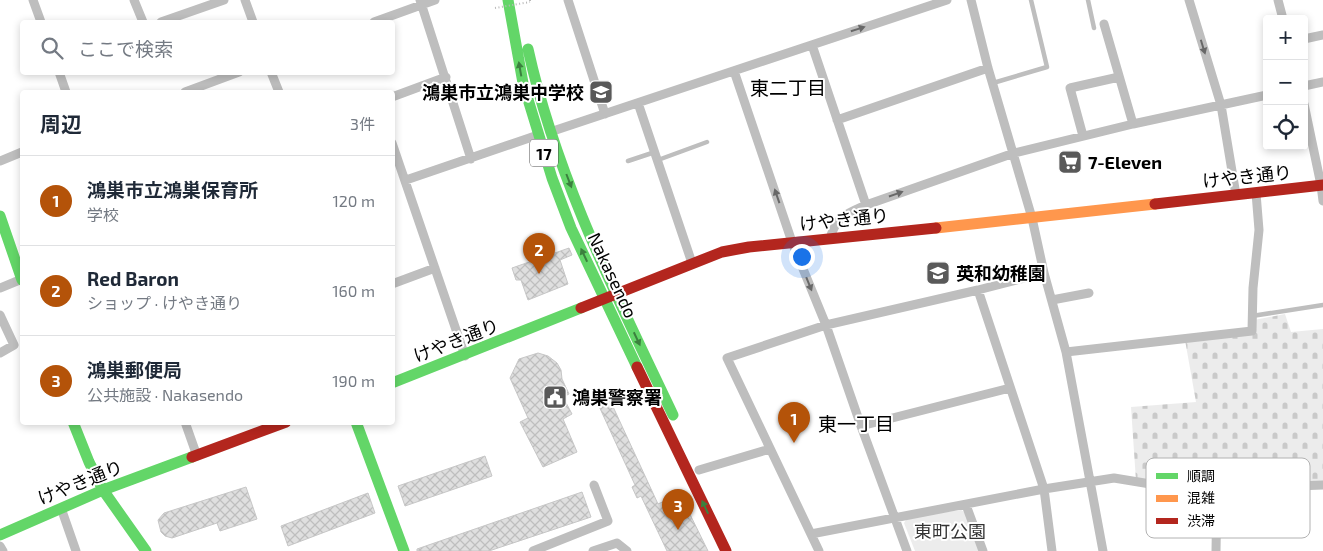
<!DOCTYPE html>
<html lang="ja">
<head>
<meta charset="utf-8">
<style>
	:root { --surface:#fff; --page:#f6f6f7; --text:#1f2937; --muted:#747a83; --line:#e0e1e3; --accent:#b45309 }
	body { margin:0; font-family:"Exo 2","Noto Sans JP",sans-serif; background:var(--page); color:var(--text) }
	.controls { position:absolute; right:15px; top:15px; display:grid; overflow:hidden; border-radius:5px; box-shadow:0 2px 8px #0003 }
	.controls button { width:45px; height:45px; display:grid; place-items:center; padding:0; border:0; border-bottom:1px solid var(--line); background:var(--surface); color:var(--text); font:25px sans-serif }
	.you { position:absolute; left:801px; top:256px; width:18px; height:18px; margin:-12px; border:4px solid #fff; border-radius:50%; background:#1a73e8; box-shadow:0 0 0 8px #1a73e833 }
	.badge { display:grid; place-items:center; width:32px; height:32px; border-radius:50%; background:var(--accent); color:#fff; font-size:16px; font-weight:700 }
	.pin { position:absolute; translate:-50% -41px; filter:drop-shadow(0 1px 2px #0008) }
	.pin::after { content:''; position:absolute; top:26px; width:18px; height:15px; background:inherit; clip-path:polygon(0 0,100% 0,50% 100%) }
	.list { margin:0; padding:0; list-style:none }
	h2 { display:flex; justify-content:space-between; align-items:center; height:65px; margin:0; padding:0 20px; font-size:21px }
	h2 small { font-size:16px; font-weight:400; color:var(--muted) }
	.list li { display:grid; grid-template-columns:32px 1fr auto; gap:15px; align-items:center; box-sizing:border-box; height:90px; padding:0 20px; border-top:1px solid var(--line) }
	.list b { display:block; font-size:19px; white-space:nowrap }
	.list p { margin:0; font-size:16px; white-space:nowrap; color:var(--muted) }
	.list em { font-size:16px; font-style:normal; color:var(--muted) }
	.icon { flex:none; width:28px; height:28px; fill:none; stroke:currentColor; stroke-width:2; stroke-linecap:round; stroke-linejoin:round }
	.map { position:relative; flex:none; width:1323px; height:551px; overflow:hidden }
	.search { position:absolute; background:var(--surface); box-shadow:0 2px 8px #0003; left:20px; top:20px; width:375px; height:55px; display:flex; align-items:center; gap:12px; box-sizing:border-box; padding:0 18px; border-radius:5px; color:var(--muted); font-size:19px }
	.panel { position:absolute; background:var(--surface); box-shadow:0 2px 8px #0003; left:20px; top:90px; width:375px; height:335px; border-radius:5px }
	.map>svg:first-child { display:block }
	.cemetery { fill:url(#cemetery-stones) }
	.park { fill:#ececec }
	.building { fill:url(#building-cross-hatch); stroke:#c7c7c7 }
	.lines { fill:none; stroke-linecap:round; stroke-linejoin:round }
	.path { stroke:#b9b9b9; stroke-width:2; stroke-dasharray:1 2.5; stroke-linecap:butt }
	.lane { stroke:#bebebe; stroke-width:4.5 }
	.street { stroke:#bebebe; stroke-width:9 }
	.fast { stroke:#63d668; stroke-width:11 }
	.slow { stroke:#ff974d; stroke-width:11 }
	.jam { stroke:#b3261e; stroke-width:11 }
	.path-bridge { stroke:#b9b9b9; stroke-width:2; stroke-dasharray:1 2.5; stroke-linecap:butt }
	.oneway { fill:#686868 }
	.oneway2 { fill:#3b803e }
	.labels { text-anchor:middle; dominant-baseline:central; stroke-width:4; stroke-linejoin:round; paint-order:stroke }
	.shield { fill:#fff; stroke:#4c4c4c; stroke-width:1 }
	.shield-label { font-size:16px; font-weight:bold; fill:#000 }
	.poi-label { font-size:18px; font-weight:bold; fill:#000; stroke:#fff; text-anchor:start }
	.street-label { font-size:18px; fill:#000; stroke:#fff }
	.park-label { font-size:18px; fill:#333; stroke:#fff }
	.neighbourhood-label { font-size:19px; fill:#000; stroke:#fff }
	.key { fill:#fff; stroke:#b2b2b2; stroke-width:1 }
	.key-label { font-size:14px; fill:#000 }
</style>
</head>
<body>
<div class="map">
<svg width="1323" height="551" viewBox="0 0 1323 551">
	<defs>
		<pattern id="cemetery-stones" width="16" height="16" patternUnits="userSpaceOnUse" patternTransform="scale(1.25)"><rect width="16" height="16" fill="#ececec"/><path d="M2 7V4a2 2 0 0 1 4 0v3zM10 15v-3a2 2 0 0 1 4 0v3z" fill="#c9c9c9"/></pattern>
		<pattern id="building-cross-hatch" width="8" height="8" patternUnits="userSpaceOnUse" patternTransform="scale(1.25)"><rect width="8" height="8" fill="#dfdfdf"/><path d="M0 0l8 8M0 8l8-8" fill="none" stroke="#bebebe"/></pattern>
	</defs>
	<rect width="100%" height="100%" fill="#fff"/>
	<path class="cemetery" d="M 1285,314 L 1291,332 L 1323,329 L 1323,485 L 1187,490 L 1136,481 L 1131,407 L 1196,402 L 1185,340 L 1255,331 L 1254,320 Z"/>
	<path class="park" d="M 961,510 L 966,513 L 979,551 L 915,551 L 904,523 L 908,517 Z"/>
	<path class="building" d="M 569,248 L 572,255 L 560,260 L 568,284 L 528,300 L 521,280 L 516,280 L 512,268 Z
		M 538,353 L 548,356 L 557,363 L 561,370 L 562,379 L 569,394 L 563,397 L 572,414 L 563,419 L 577,452 L 543,467 L 520,422 L 528,418 L 510,378 L 519,359 Z
		M 609,398 L 658,504 L 680,494 L 708,551 L 667,551 L 641,496 L 637,498 L 632,487 L 635,485 L 598,404 Z
		M 485,456 L 492,476 L 405,506 L 398,486 Z
		M 246,487 L 257,519 L 220,531 L 217,523 L 172,538 L 165,536 L 161,532 L 158,520 L 164,513 Z
		M 582,492 L 591,517 L 489,551 L 417,551 L 417,549 Z
		M 368,493 L 375,513 L 288,546 L 281,526 Z"/>
	<g class="lines">
		<path class="path" d="M 530,0 L 530,2"/>
		<path class="lane" d="M 1088,0 L 1094,28
			M 993,83 L 1047,67 L 1031,0
			M 658,160 L 707,142
			M 628,161 L 655,152
			M 1252,316 L 1323,305"/>
		<path class="street" d="M 33,0 L 41,22
			M 134,0 L 143,22
			M 245,0 L 253,22
			M 420,0 L 471,159
			M 568,0 L 605,114
			M 971,0 L 988,68 L 1032,218 L 1044,273 L 1066,352 L 1103,551
			M 1189,0 L 1221,105 L 1236,195
			M 1278,0 L 1283,19
			M 161,22 L 224,0
			M 374,22 L 435,0
			M 1104,24 L 1133,124
			M 1304,39 L 1323,35
			M 812,45 L 866,205
			M 734,71 L 792,242 L 826,325 L 861,426 L 907,551
			M 59,72 L 66,92
			M 271,72 L 279,92
			M 1304,86 L 1323,82
			M 185,92 L 239,72
			M 392,97 L 446,77
			M 638,103 L 692,263
			M 1304,104 L 1321,185 L 1323,201
			M 837,120 L 988,68
			M 550,132 L 947,0
			M 1083,136 L 1070,88 L 1119,77
			M 392,143 L 465,356
			M 0,161 L 22,152
			M 406,180 L 538,135
			M 830,238 C 837,216 846,214 866,205 L 1014,153 L 1133,124 L 1267,95
			M 392,284 L 435,268
			M 0,288 L 22,279
			M 978,290 L 1044,489 L 1052,551
			M 1052,300 L 1089,293
			M 0,315 L 14,345 L 0,353
			M 1066,352 L 1252,331 L 1253,288 L 1259,230 L 1256,193
			M 185,422 L 197,456
			M 861,426 L 1010,388
			M 699,470 L 770,449
			M 966,505 L 983,551
			M 61,508 L 76,551
			M 811,534 L 1044,489 L 1114,478 L 1187,490 L 1323,485
			M 0,546 L 3,551
			M 533,551 L 608,521 L 594,485
			M 593,551 L 617,543 L 627,551
			M 819,551 L 727,358 L 826,325 L 978,290 L 1044,273
			M 1216,551 L 1217,490"/>
		<path class="fast" d="M 508,0 L 523,83 L 552,178 L 571,228 L 637,367
			M 528,49 C 556,177 617,297 673,415
			M 0,216 L 22,280
			M 392,383 L 581,308
			M 73,422 L 89,462 L 103,490 L 146,551
			M 356,422 L 404,551
			M 0,535 L 103,490 L 192,457"/>
		<path class="slow" d="M 936,228 L 1155,204"/>
		<path class="jam" d="M 1155,204 L 1323,185
			M 581,308 L 722,252 L 749,247 L 936,228
			M 637,367 L 726,551
			M 192,457 L 286,422"/>
		<path class="path-bridge" d="M 495,8 L 530,2"/>
	</g>
	<defs><path id="oneway-solid" d="M-6-.8H1V-3.2L6.5 0L1 3.2V.8H-6Z" transform="scale(1.25)"/></defs>
	<g class="oneway">
		<use href="#oneway-solid" transform="translate(858 29) rotate(-18)"/>
		<use href="#oneway-solid" transform="translate(1203 47) rotate(73)"/>
		<use href="#oneway-solid" transform="translate(896 194) rotate(-19)"/>
		<use href="#oneway-solid" transform="translate(777 196) rotate(-109)"/>
		<use href="#oneway-solid" transform="translate(809 284) rotate(68)"/>
	</g>
	<g class="oneway2">
		<use href="#oneway-solid" transform="translate(520 69) rotate(-100)"/>
		<use href="#oneway-solid" transform="translate(569 181) rotate(69)"/>
		<use href="#oneway-solid" transform="translate(584 255) rotate(-115)"/>
		<use href="#oneway-solid" transform="translate(637 339) rotate(65)"/>
		<use href="#oneway-solid" transform="translate(705 507) rotate(-115)"/>
	</g>
	<defs>
		<g id="school-square" transform="scale(1.25)"><rect x="-9" y="-9" width="18" height="18" rx="4" fill="#595959" stroke="#fff"/><path d="M0-5L7-2L0 1L-7-2ZM-4 1L0 2.5L4 1V4Q0 6-4 4Z" fill="#fff"/></g>
		<g id="supermarket-square" transform="scale(1.25)"><rect x="-9" y="-9" width="18" height="18" rx="4" fill="#595959" stroke="#fff"/><path d="M-6-5.5h2.5l.6 2H6L4.5 2H-2.5L-4.4-4H-6ZM-1.5 3.2a1.3 1.3 0 1 0 .1 0ZM3 3.2a1.3 1.3 0 1 0 .1 0Z" fill="#fff"/></g>
		<g id="civic-square" transform="scale(1.25)"><rect x="-9" y="-9" width="18" height="18" rx="4" fill="#595959" stroke="#fff"/><path d="M-.6-6.5H3V-4.5H.6V-3L4-1V1h2V6H-6V1h2V-1L-.6-3ZM-1.2 2.5V6h2.4V2.5Z" fill="#fff"/></g>
	</defs>
	<g fill-rule="evenodd">
		<use href="#school-square" x="601" y="92"/>
		<use href="#supermarket-square" x="1070" y="162"/>
		<use href="#school-square" x="938" y="273"/>
		<use href="#civic-square" x="555" y="397"/>
	</g>
	<g class="labels">
		<rect class="shield" x="530" y="139.5" width="28" height="27" rx="4"/>
		<g class="shield-label">
			<text x="544" y="153">17</text>
		</g>
		<g class="poi-label">
			<text x="584" y="92" text-anchor="end">鴻巣市立鴻巣中学校</text>
			<text x="1088" y="162">7-Eleven</text>
			<text x="956" y="273">英和幼稚園</text>
			<text x="572" y="397">鴻巣警察署</text>
		</g>
		<g class="street-label">
			<text transform="translate(1247 176) rotate(-6)">けやき通り</text>
			<text transform="translate(844 219) rotate(-6)">けやき通り</text>
			<text transform="translate(613 275) rotate(65)">Nakasendo</text>
			<text transform="translate(456 340) rotate(-21)">けやき通り</text>
			<text transform="translate(80 482) rotate(-22)">けやき通り</text>
		</g>
		<g class="park-label">
			<text x="950" y="531">東町公園</text>
		</g>
		<g class="neighbourhood-label">
			<text x="788" y="87">東二丁目</text>
			<text x="856" y="423">東一丁目</text>
		</g>
	</g>
	<rect x="1146" y="458" width="164" height="80" rx="8" class="key"/>
	<rect x="1156" y="473" width="22" height="6" fill="#63d668"/>
	<rect x="1156" y="495" width="22" height="7" fill="#ff974d"/>
	<rect x="1156" y="518" width="22" height="6" fill="#b3261e"/>
	<g class="key-label">
		<text x="1187" y="481">順調</text>
		<text x="1187" y="503">混雑</text>
		<text x="1187" y="526">渋滞</text>
	</g>
</svg>
<div class="controls">
<button>+</button>
<button>−</button>
<button><svg class="icon" aria-label="locate" viewBox="0 0 24 24"><circle cx="12" cy="12" r="6"/><path d="M12 2v4M12 18v4M2 12h4M18 12h4"/></svg></button>
</div>
<div class="you"></div>
<div class="pin badge" style="left:794px;top:443px">1</div>
<div class="pin badge" style="left:539px;top:274px">2</div>
<div class="pin badge" style="left:678px;top:530px">3</div>
<div class="search"><svg class="icon" aria-label="search" viewBox="0 0 24 24"><circle cx="10" cy="10" r="6"/><path d="M15 15l6 6"/></svg>ここで検索</div>
<section class="panel">
<h2>周辺<small>3件</small></h2>
<ul class="list">
<li><span class="badge">1</span><div><b>鴻巣市立鴻巣保育所</b><p>学校</p></div><em>120 m</em></li>
<li><span class="badge">2</span><div><b>Red Baron</b><p>ショップ · けやき通り</p></div><em>160 m</em></li>
<li><span class="badge">3</span><div><b>鴻巣郵便局</b><p>公共施設 · Nakasendo</p></div><em>190 m</em></li>
</ul>
</section>
</div>
</body>
</html>
